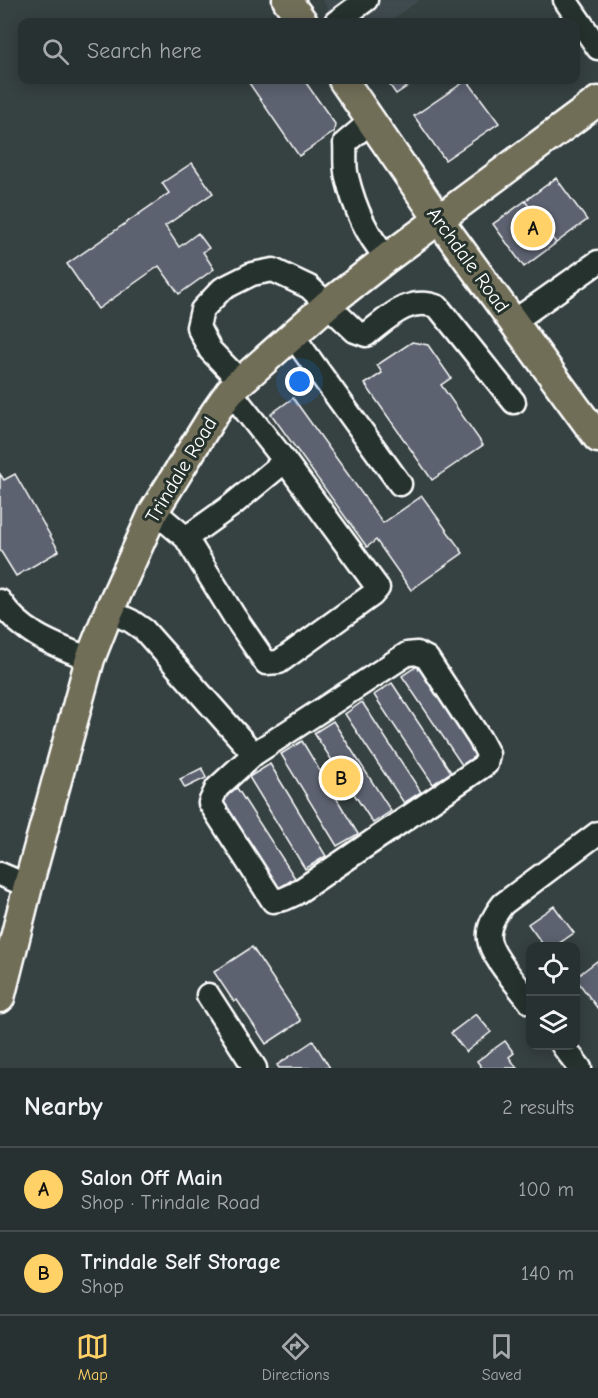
<!DOCTYPE html>
<html lang="en">
<head>
<meta charset="utf-8">
<style>
	:root { --surface:#283131; --page:#303939; --text:#f1f3f6; --muted:#a5a9ab; --line:#444c4d; --accent:#ffd166 }
	body { margin:0; font-family:"Comic Neue",sans-serif; background:var(--page); color:var(--text) }
	.controls { position:absolute; right:18px; bottom:18px; display:grid; overflow:hidden; border-radius:12px; box-shadow:0 3px 15px #0003 }
	.controls button { width:54px; height:54px; display:grid; place-items:center; padding:0; border:0; border-bottom:2px solid var(--line); background:var(--surface); color:var(--text); font:30px sans-serif }
	.you { position:absolute; left:300px; top:382px; width:21px; height:21px; margin:-15px; border:4px solid #fff; border-radius:50%; background:#1a73e8; box-shadow:0 0 0 9px #1a73e833 }
	.badge { display:grid; place-items:center; width:39px; height:39px; border-radius:50%; background:var(--accent); color:#111; font-size:20px; font-weight:700 }
	.pin { position:absolute; translate:-50% -50%; border:3px solid #fff; box-shadow:0 2px 6px #0006 }
	.list { margin:0; padding:0; list-style:none }
	h2 { display:flex; justify-content:space-between; align-items:center; height:78px; margin:0; padding:0 24px; font-size:26px }
	h2 small { font-size:20px; font-weight:400; color:var(--muted) }
	.list li { display:grid; grid-template-columns:39px 1fr auto; gap:18px; align-items:center; box-sizing:border-box; height:84px; padding:0 24px; border-top:2px solid var(--line) }
	.list b { display:block; font-size:22px; white-space:nowrap }
	.list p { margin:0; font-size:20px; white-space:nowrap; color:var(--muted) }
	.list em { font-size:20px; font-style:normal; color:var(--muted) }
	.icon { flex:none; width:33px; height:33px; fill:none; stroke:currentColor; stroke-width:2; stroke-linecap:round; stroke-linejoin:round }
	.map { position:relative; flex:none; width:598px; height:1068px; overflow:hidden }
	.search { position:absolute; background:var(--surface); box-shadow:0 3px 15px #0003; left:18px; right:18px; top:18px; height:66px; display:flex; align-items:center; gap:15px; box-sizing:border-box; padding:0 21px; border-radius:12px; color:var(--muted); font-size:22px }
	.sheet { height:246px; background:var(--surface) }
	nav { display:flex; justify-content:space-around; align-items:center; box-sizing:border-box; height:84px; border-top:2px solid var(--line); background:var(--surface); font-size:16px; color:var(--muted) }
	nav a { display:grid; justify-items:center; gap:3px }
	nav .on { color:var(--accent) }
	.map>svg:first-child { display:block }
	.built { fill:#414b4f }
	.building { fill:#5b626f; stroke:#fff; stroke-width:1.5 }
	.lines { fill:none; stroke-linecap:round; stroke-linejoin:round }
	.minor-casing { stroke:#fff; stroke-width:27 }
	.major-casing { stroke:#fff; stroke-width:33 }
	.minor { stroke:#26332d; stroke-width:22 }
	.major { stroke:#716e59; stroke-width:28 }
	.labels { text-anchor:middle; dominant-baseline:central; stroke-width:6; stroke-linejoin:round; paint-order:stroke }
	.street-label { font-size:20px; fill:#fff; stroke:#26332d }
</style>
</head>
<body>
<div class="map">
<svg width="598" height="1068" viewBox="0 0 598 1068">
	<rect width="100%" height="100%" fill="#364141"/>
	<filter id="ink" filterUnits="userSpaceOnUse"><feTurbulence type="fractalNoise" baseFrequency=".0167" numOctaves="2"/><feDisplacementMap in="SourceGraphic" scale="12" xChannelSelector="R" yChannelSelector="G"/><feConvolveMatrix kernelMatrix="1 2 1 2 8 2 1 2 1" color-interpolation-filters="sRGB"/></filter>
	<g filter="url(#ink)">
		<path class="built" d="M 322,0 L 420,0 L 388,22 L 337,22 Z"/>
		<path class="building" d="M 247,80 L 304,80 L 335,124 L 334,132 L 299,156 Z
			M 386,80 L 417,80 L 396,94 Z
			M 467,80 L 499,123 L 445,160 L 414,116 Z
			M 192,163 L 213,193 L 165,226 L 179,247 L 198,233 L 209,248 L 203,252 L 214,269 L 179,294 L 159,266 L 98,309 L 67,264 L 169,193 L 162,183 Z
			M 556,178 L 587,220 L 556,243 L 525,201 Z
			M 525,201 L 556,243 L 524,267 L 493,224 Z
			M 412,342 L 428,345 L 451,378 L 441,385 L 483,445 L 432,480 L 365,384 L 382,373 L 377,365 Z
			M 293,398 L 383,523 L 422,496 L 463,553 L 411,590 L 376,540 L 367,547 L 271,414 Z
			M 0,474 L 4,480 L 15,474 L 59,551 L 16,576 L 0,550 Z
			M 420,664 L 480,753 L 462,765 L 402,676 Z
			M 392,683 L 451,772 L 433,784 L 374,695 Z
			M 362,702 L 421,792 L 404,803 L 345,714 Z
			M 333,721 L 391,811 L 373,823 L 314,733 Z
			M 302,741 L 358,834 L 337,846 L 281,754 Z
			M 270,764 L 326,856 L 305,869 L 249,777 Z
			M 202,768 L 206,778 L 185,788 L 180,779 Z
			M 237,788 L 295,878 L 273,892 L 216,802 Z
			M 554,906 L 574,933 L 555,946 L 544,946 L 528,924 Z
			M 252,947 L 301,1021 L 266,1044 L 237,1000 L 234,1002 L 214,972 Z
			M 597,961 L 598,962 L 598,1009 L 576,979 L 576,977 Z
			M 476,1014 L 491,1032 L 466,1052 L 451,1033 Z
			M 313,1041 L 330,1068 L 279,1068 L 277,1065 Z
			M 505,1041 L 514,1053 L 509,1057 L 517,1068 L 482,1068 L 477,1061 Z"/>
		<g class="lines">
			<g class="minor-casing">
				<path id="minor" d="M 565,0 L 598,48
					M 336,22 L 366,0
					M 371,121 L 345,143 C 346,154 344,167 347,177 C 354,206 367,236 387,258
					M 513,322 L 598,262
					M 293,336 L 400,484
					M 241,382 L 210,350 L 198,327 L 202,310 L 222,289 L 252,274 L 273,270 L 309,287 L 355,331 L 366,335 C 388,318 409,295 438,307 L 514,402
					M 154,511 L 186,538 L 232,505 L 285,461 L 230,391
					M 186,538 L 234,616 L 266,663 L 279,662 L 372,595 L 378,588 L 285,461
					M 0,601 C 22,634 55,645 90,659
					M 109,611 L 131,621 L 144,630 L 254,754 L 217,788 L 210,803 L 273,901 L 284,899 L 295,894 L 486,764 L 488,754 L 480,739 L 427,658 L 417,653 L 407,654 L 254,754
					M 0,874 L 28,886
					M 208,995 L 255,1068
					M 530,1002 C 519,987 491,956 489,939 C 487,926 496,913 503,904 L 598,833
					M 563,1046 L 580,1068"/>
			</g>
			<g class="major-casing">
				<path id="major" d="M 287,0 L 303,22
					M 343,80 L 439,220 L 598,438
					M 0,998 L 28,886 L 90,659 L 109,611 L 154,511 L 214,414 L 230,391 L 328,304 L 387,258 L 598,101"/>
			</g>
			<use href="#minor" class="minor"/>
			<use href="#major" class="major"/>
		</g>
	</g>
	<g class="labels">
		<g class="street-label">
			<text transform="translate(468 260) rotate(54)">Archdale Road</text>
			<text transform="translate(181 470) rotate(-59)">Trindale Road</text>
		</g>
	</g>
</svg>
<div class="controls">
<button><svg class="icon" aria-label="locate" viewBox="0 0 24 24"><circle cx="12" cy="12" r="6"/><path d="M12 2v4M12 18v4M2 12h4M18 12h4"/></svg></button>
<button><svg class="icon" aria-label="layers" viewBox="0 0 24 24"><path d="M12 4l9 5-9 5-9-5zM3 14l9 5 9-5"/></svg></button>
</div>
<div class="you"></div>
<div class="pin badge" style="left:533px;top:228px">A</div>
<div class="pin badge" style="left:341px;top:778px">B</div>
<div class="search"><svg class="icon" aria-label="search" viewBox="0 0 24 24"><circle cx="10" cy="10" r="6"/><path d="M15 15l6 6"/></svg>Search here</div>
</div>
<section class="sheet">
<h2>Nearby<small>2 results</small></h2>
<ul class="list">
<li><span class="badge">A</span><div><b>Salon Off Main</b><p>Shop · Trindale Road</p></div><em>100 m</em></li>
<li><span class="badge">B</span><div><b>Trindale Self Storage</b><p>Shop</p></div><em>140 m</em></li>
</ul>
</section>
<nav>
<a class="on"><svg class="icon" aria-label="map" viewBox="0 0 24 24"><path d="M3 6l6-2 6 2 6-2v14l-6 2-6-2-6 2zM9 4v14M15 6v14"/></svg>Map</a>
<a><svg class="icon" aria-label="directions" viewBox="0 0 24 24"><path d="M12 3l9 9-9 9-9-9zM9 14v-3h6M13 9l2 2-2 2"/></svg>Directions</a>
<a><svg class="icon" aria-label="saved" viewBox="0 0 24 24"><path d="M7 4h10v16l-5-4-5 4z"/></svg>Saved</a>
</nav>
</body>
</html>
